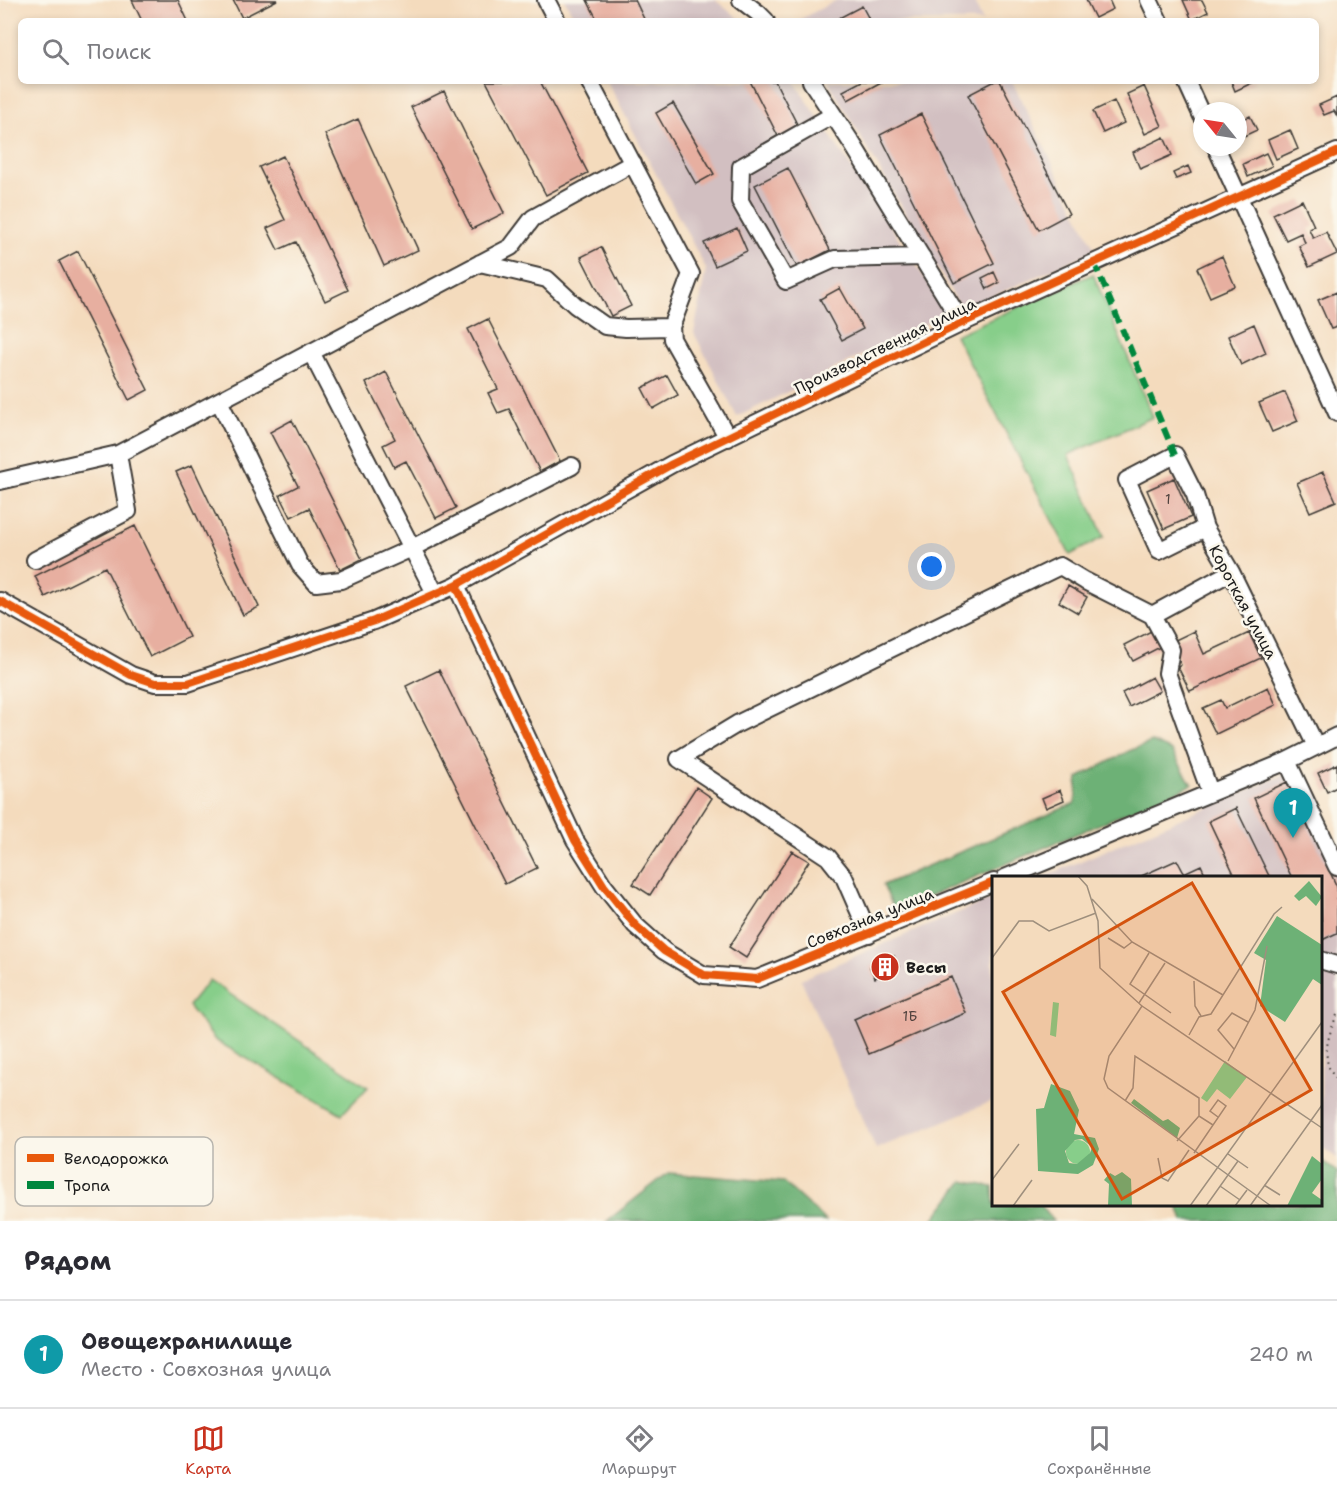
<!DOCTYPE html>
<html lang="ru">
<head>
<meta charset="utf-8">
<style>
	:root { --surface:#fff; --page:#f2f2f3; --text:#2b2b33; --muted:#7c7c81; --line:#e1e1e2; --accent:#c8321e }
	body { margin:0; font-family:"Shantell Sans",sans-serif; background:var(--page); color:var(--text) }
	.compass { position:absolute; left:1193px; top:102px; width:54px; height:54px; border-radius:50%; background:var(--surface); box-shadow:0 3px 9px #0003; rotate:300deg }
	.you { position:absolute; left:932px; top:567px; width:21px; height:21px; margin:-15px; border:4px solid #fff; border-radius:50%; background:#1a73e8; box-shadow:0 0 0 9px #1a73e833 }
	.badge { display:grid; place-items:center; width:39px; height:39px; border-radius:50%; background:var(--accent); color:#fff; font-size:20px; font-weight:700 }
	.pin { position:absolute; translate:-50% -50px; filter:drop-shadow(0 2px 3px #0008) }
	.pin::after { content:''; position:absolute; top:32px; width:21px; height:18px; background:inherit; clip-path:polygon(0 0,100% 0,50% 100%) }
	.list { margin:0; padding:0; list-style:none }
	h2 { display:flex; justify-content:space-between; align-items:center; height:78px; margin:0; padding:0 24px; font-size:26px }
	h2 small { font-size:20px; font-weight:400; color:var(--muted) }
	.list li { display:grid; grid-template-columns:39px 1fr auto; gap:18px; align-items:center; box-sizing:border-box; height:108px; padding:0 24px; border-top:2px solid var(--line) }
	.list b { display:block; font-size:22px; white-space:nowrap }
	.list p { margin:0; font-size:20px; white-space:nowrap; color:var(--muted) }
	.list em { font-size:20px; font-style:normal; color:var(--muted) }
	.icon { flex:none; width:33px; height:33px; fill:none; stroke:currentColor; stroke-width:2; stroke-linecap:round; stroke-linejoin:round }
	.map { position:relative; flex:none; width:1337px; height:1221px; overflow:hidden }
	.search { position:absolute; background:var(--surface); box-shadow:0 3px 9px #0003; left:18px; right:18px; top:18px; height:66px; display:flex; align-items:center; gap:15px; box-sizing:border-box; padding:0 21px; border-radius:9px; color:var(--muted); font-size:22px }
	.sheet { height:186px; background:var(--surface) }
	nav { display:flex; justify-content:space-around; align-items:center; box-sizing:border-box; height:84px; border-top:2px solid var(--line); background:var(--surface); font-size:16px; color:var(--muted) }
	nav a { display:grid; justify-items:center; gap:3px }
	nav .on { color:var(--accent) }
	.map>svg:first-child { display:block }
	.industrial { fill:#d2bfc1 }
	.green { fill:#87ce8a; stroke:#527553; stroke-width:1.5 }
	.forest { fill:#6db176; stroke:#446649; stroke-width:1.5 }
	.building { fill:#e7afa0 }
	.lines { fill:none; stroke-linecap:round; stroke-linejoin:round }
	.minor-casing { stroke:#3c3934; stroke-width:20 }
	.path { stroke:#3c3934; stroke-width:2; stroke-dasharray:1.5 4.5; stroke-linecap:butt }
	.minor { stroke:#fff; stroke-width:16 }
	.quiet { stroke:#00873e; stroke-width:6; stroke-dasharray:12 6; stroke-linecap:butt }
	.cycleway-casing { stroke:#fbf7ec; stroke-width:11 }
	.cycleway { stroke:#e8590c; stroke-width:8 }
	.labels { text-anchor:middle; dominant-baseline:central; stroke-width:5; stroke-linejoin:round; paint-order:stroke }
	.number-label { font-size:14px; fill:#4f413d }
	.street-label { font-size:16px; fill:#1c1c1c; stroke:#fbf7ec }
	.poi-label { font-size:16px; font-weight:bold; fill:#1c1c1c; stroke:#fbf7ec; text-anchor:start }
	.inset-road { fill:none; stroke:#9e8f7d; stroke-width:1.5 }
	.view { fill:#d4530e; fill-opacity:0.15; stroke:#d4530e; stroke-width:3 }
	.inset-edge { fill:none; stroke:#1c1c1c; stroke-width:3 }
	.key { fill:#fbf7ec; stroke:#b8b5ae; stroke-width:1.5 }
	.key-label { font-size:16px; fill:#1c1c1c }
</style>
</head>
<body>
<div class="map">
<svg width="1337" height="1221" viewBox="0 0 1337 1221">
	<rect width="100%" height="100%" fill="#fbf7ec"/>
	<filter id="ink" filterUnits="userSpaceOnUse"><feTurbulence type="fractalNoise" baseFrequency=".0167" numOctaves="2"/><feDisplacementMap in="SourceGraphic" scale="12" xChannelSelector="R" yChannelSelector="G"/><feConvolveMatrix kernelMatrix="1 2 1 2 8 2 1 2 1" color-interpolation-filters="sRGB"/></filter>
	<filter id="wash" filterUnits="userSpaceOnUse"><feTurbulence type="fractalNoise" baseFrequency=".008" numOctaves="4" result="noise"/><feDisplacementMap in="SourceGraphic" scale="24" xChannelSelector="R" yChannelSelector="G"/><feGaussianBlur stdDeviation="1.35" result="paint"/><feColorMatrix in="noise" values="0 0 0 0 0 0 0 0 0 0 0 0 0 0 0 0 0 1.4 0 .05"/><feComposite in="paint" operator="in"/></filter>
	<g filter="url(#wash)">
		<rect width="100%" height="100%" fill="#f4dbbd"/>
		<path class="industrial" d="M 565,0 L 715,0 L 742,21 L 576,21 Z
			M 837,0 L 973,0 L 983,21 L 797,21 Z
			M 607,81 L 794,81 L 948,313 L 737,417 L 694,333 L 706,269 Z
			M 828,81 L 1012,81 L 1095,250 L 962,310 Z
			M 1288,773 L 1337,877 L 1337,969 L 1321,964 L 1320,878 L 1041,878 Z
			M 993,898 L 993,1101 L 876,1149 L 801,979 Z
			M 1321,968 L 1337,973 L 1337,1158 L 1321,1147 Z"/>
		<path class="green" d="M 1093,274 L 1153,417 L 1068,455 L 1104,537 L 1070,555 L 955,335 Z
			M 209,980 L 368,1087 L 342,1114 L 215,1040 L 188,1006 Z"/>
		<path class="forest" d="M 1152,742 L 1172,751 L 1192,785 L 895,911 L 883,885 L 1075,803 L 1078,778 L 1129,751 Z
			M 1321,1160 L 1337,1172 L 1337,1221 L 1183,1221 L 1178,1206 L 1181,1205 L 1320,1204 Z
			M 668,1173 L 783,1182 L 826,1221 L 607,1221 Z
			M 963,1181 L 993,1187 L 994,1204 L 1041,1205 L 1053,1221 L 932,1221 Z"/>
		<g id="blocks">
			<path class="building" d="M 132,0 L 178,0 L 188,21 L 142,21 Z
				M 233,0 L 277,0 L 242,18 Z
				M 587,0 L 635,0 L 645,21 L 598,21 Z
				M 1086,0 L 1109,0 L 1113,9 L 1095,18 Z
				M 1183,0 L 1202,0 L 1208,12 L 1192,20 Z
				M 862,6 L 870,21 L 841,21 L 839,18 Z
				M 486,81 L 540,81 L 588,173 L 546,195 Z
				M 750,81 L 775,81 L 799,128 L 779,138 Z
				M 862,81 L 883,81 L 848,100 L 843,91 Z
				M 995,81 L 1000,81 L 1069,214 L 1039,230 L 968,95 Z
				M 1231,81 L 1256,81 L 1235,91 Z
				M 1144,86 L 1162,126 L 1145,134 L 1127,94 Z
				M 444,91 L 504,213 L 472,229 L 411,107 Z
				M 1337,97 L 1337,116 L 1334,111 L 1324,115 L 1319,105 Z
				M 1114,101 L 1124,123 L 1103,133 L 1093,111 Z
				M 673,103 L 714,174 L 696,184 L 656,113 Z
				M 921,114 L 994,263 L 954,283 L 880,135 Z
				M 1250,116 L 1257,130 L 1244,136 L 1238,122 Z
				M 358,119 L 418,250 L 384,266 L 325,134 Z
				M 1290,130 L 1298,149 L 1276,159 L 1268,140 Z
				M 1164,137 L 1172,155 L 1140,169 L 1133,152 Z
				M 1266,153 L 1272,166 L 1248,177 L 1243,164 Z
				M 283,156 L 348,290 L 325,301 L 296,242 L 278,250 L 267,228 L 285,220 L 259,167 Z
				M 1188,166 L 1191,173 L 1176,179 L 1173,173 Z
				M 788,168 L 830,250 L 797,267 L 755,185 Z
				M 1302,200 L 1314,226 L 1309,229 L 1313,238 L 1326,232 L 1337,254 L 1309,267 L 1299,246 L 1305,243 L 1301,233 L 1286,240 L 1273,214 Z
				M 737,228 L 747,251 L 715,266 L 704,243 Z
				M 601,247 L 631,306 L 611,316 L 581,257 Z
				M 78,251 L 148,390 L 129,400 L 59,261 Z
				M 1222,256 L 1235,286 L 1210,297 L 1197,268 Z
				M 994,272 L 999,283 L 987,289 L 982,278 Z
				M 840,288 L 863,329 L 842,340 L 820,299 Z
				M 1337,292 L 1337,327 L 1331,329 L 1318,300 Z
				M 488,319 L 560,461 L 540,472 L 509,409 L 498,413 L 488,393 L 498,389 L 468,329 Z
				M 1254,324 L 1266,353 L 1241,365 L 1228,336 Z
				M 386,372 L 456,508 L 436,518 L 406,461 L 394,467 L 383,445 L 395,439 L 366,383 Z
				M 667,375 L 678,395 L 653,409 L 642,388 Z
				M 1285,392 L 1298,421 L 1272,432 L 1259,403 Z
				M 292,420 L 362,559 L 340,570 L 309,508 L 291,517 L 280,495 L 298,486 L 270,432 Z
				M 192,465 L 259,607 L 243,615 L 176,472 Z
				M 1323,472 L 1336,501 L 1310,512 L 1297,483 Z
				M 1174,478 L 1191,517 L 1164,529 L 1147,490 Z
				M 135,526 L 189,637 L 150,657 L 105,567 L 45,597 L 35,576 Z
				M 1068,586 L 1087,597 L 1078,613 L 1059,602 Z
				M 1157,628 L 1166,644 L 1133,661 L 1124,645 Z
				M 1194,631 L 1204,654 L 1249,633 L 1261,658 L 1190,691 L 1178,667 L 1181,665 L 1171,642 Z
				M 439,670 L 537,868 L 505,884 L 406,686 Z
				M 1152,677 L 1160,691 L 1129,707 L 1122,693 Z
				M 1268,687 L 1276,705 L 1216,734 L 1203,708 L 1221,700 L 1225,708 Z
				M 1337,764 L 1337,787 L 1327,792 L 1318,773 Z
				M 1287,782 L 1337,887 L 1337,933 L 1322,940 L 1320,878 L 1292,878 L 1254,798 Z
				M 696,787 L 712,798 L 650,895 L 633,884 Z
				M 1060,790 L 1064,800 L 1046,808 L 1042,798 Z
				M 1236,808 L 1270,878 L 1236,878 L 1209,821 Z
				M 792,851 L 809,861 L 746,958 L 729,947 Z
				M 1177,860 L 1184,873 L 1201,865 L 1207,878 L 1137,878 Z
				M 894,956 L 899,967 L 875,978 L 870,967 Z
				M 951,977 L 966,1013 L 869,1054 L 854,1019 Z"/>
		</g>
	</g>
	<g filter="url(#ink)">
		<use href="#blocks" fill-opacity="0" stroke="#3c3934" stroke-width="1.5"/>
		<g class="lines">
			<g class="minor-casing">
				<path id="minor" d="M 546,0 L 557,21
					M 741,0 L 758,13 L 766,21
					M 1149,0 L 1159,21
					M 589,81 L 691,274 L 671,327 L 672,339 L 728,438
					M 811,81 L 853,145 L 962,323
					M 1186,81 L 1202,116
					M 833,115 L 741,167 L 740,201 L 786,281 L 835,259 L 922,257
					M 1216,147 L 1337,413
					M 480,263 L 547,279 L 575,305 L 605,326 L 626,328 L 671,327
					M 311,352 L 435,593
					M 219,401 L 300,565 L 316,583 L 341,580 L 412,548 L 572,466
					M 0,481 L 118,454 L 511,247 L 533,218 L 633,163
					M 1205,528 L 1159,551 L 1127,480 L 1175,455 L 1195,495 L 1205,528 L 1231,572 L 1316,746
					M 35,560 L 128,511 L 118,454
					M 456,585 L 672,464 L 962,323 L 1337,152
					M 0,601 L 131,675 L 155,683 L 188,683 L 374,621 L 456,585 L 575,840 L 604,886 L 635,925 L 664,951 L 704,975 L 757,979 L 994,882
					M 1287,761 L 1337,867
					M 1210,792 L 1167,673 L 1171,650 L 1152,615 L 1231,572
					M 1005,878 L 1287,761 L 1337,736
					M 869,934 L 844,877 L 828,857 L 679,759 L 737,724 L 1060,566 L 1085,581 L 1152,615
					M 1320,960 L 1337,965"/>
			</g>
			<path class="path" d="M 1337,1015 C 1328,1036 1319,1061 1337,1080"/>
			<use href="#minor" class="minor"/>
			<path class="quiet" d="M 1094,262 L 1175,455"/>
			<g class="cycleway-casing">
				<path id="cycleway" d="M 456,585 L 672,464 L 962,323 L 1337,152
					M 0,601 L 131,675 L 155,683 L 188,683 L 374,621 L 456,585 L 575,840 L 604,886 L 635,925 L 664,951 L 704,975 L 757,979 L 994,882"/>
			</g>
			<use href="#cycleway" class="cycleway"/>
		</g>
	</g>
	<defs>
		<g id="building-disc" transform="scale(1.5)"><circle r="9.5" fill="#c8321e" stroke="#fbf7ec"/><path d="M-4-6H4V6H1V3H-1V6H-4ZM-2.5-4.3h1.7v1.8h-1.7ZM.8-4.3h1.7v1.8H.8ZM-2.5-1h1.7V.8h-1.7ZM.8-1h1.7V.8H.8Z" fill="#fff"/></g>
	</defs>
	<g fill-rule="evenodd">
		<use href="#building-disc" x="885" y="967"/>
	</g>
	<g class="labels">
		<g class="number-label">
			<text x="1168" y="499">1</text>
			<text x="910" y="1016">1Б</text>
		</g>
		<g class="street-label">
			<text transform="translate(885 346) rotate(-26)">Производственная улица</text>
			<text transform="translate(1243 602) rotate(62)">Короткая улица</text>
			<text transform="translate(870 918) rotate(-22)">Совхозная улица</text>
		</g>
		<g class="poi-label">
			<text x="906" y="967">Весы</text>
		</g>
	</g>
	<g transform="translate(992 876)">
		<rect width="330" height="330" fill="#f4dbbd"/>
		<path d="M 61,126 L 67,127 L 64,161 L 58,159 ZM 233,185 L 255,201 L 238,223 L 225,213 L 215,226 L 209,222 ZM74 276a12 12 0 1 1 24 0a12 12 0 1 1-24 0Z" fill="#87ce8a"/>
		<path d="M 317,5 L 330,21 L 324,30 L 314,20 L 307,25 L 302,20 ZM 285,40 L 330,69 L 330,109 L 321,103 L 293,146 L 268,130 L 274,84 L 262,77 ZM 59,208 L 78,215 L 87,234 L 82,258 L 103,262 L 107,273 L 101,289 L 86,298 L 46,295 L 44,233 L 52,232 ZM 90,263 L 100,271 L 98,277 L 85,288 L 77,287 L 73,275 L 83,264 ZM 142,223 L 171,245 L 176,243 L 188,252 L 185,262 L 139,227 ZM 320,280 L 330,288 L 330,303 L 320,317 L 330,324 L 330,330 L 295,330 ZM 130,296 L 139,303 L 140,330 L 116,330 L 117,308 L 112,304 L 118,297 L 123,300 Z" fill="#6db176" fill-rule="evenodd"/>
		<path class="inset-road" d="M 86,0 L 95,10 L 106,45 L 108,92 L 150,130 L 117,180 L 112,203 L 116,212 L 279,330M 100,23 L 140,66 L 231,119M 116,62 L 132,72 L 140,66M 157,77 L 138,108 L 179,137M 0,82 L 27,45 L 41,45 L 57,55 L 104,37M 202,105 L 203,130 L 209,140M 147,127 L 173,87M 150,130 L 330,252M 197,159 L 207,141 L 219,138 L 282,38 L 290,31M 242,173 L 226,154 L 240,137 L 256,146M 236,185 L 263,134 L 275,70M 133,225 L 141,212 L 143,180 L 207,222 L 207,240M 185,265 L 207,240 L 221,249M 202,277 L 234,230 L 226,224 L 218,235 L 226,241M 236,278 L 256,292M 166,282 L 170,302 L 176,305 L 197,274M 0,304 L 27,268M 272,309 L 288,319M 228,310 L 248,324M 21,330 L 40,304M 198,330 L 330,146M 214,330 L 246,285M 243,330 L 255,314M 258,330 L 330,229"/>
		<path class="view" d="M 200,7 L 319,214 L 130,323 L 11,116 Z"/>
		<rect width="330" height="330" class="inset-edge"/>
	</g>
	<rect x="15" y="1137" width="198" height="69" rx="9" class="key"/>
	<rect x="27" y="1154" width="27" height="8" fill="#e8590c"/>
	<rect x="27" y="1181" width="27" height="8" fill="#00873e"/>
	<g class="key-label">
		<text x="64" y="1164">Велодорожка</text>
		<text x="64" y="1191">Тропа</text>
	</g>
</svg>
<svg class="compass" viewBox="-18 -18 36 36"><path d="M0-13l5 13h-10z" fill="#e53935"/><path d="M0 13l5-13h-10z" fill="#7c7c81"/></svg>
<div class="you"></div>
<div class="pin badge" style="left:1293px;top:838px;background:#0f9aa8">1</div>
<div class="search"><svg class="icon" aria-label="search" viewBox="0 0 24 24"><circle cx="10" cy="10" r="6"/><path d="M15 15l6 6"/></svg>Поиск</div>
</div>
<section class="sheet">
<h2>Рядом<small></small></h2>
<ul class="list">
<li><span class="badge" style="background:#0f9aa8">1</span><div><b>Овощехранилище</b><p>Место · Совхозная улица</p></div><em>240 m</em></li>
</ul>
</section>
<nav>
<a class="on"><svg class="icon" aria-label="map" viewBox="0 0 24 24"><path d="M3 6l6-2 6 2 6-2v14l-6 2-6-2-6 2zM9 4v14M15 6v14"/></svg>Карта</a>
<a><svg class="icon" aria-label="directions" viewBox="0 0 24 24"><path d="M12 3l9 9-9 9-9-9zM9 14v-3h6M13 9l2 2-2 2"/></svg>Маршрут</a>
<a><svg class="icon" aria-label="saved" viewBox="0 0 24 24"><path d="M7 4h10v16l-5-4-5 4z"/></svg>Сохранённые</a>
</nav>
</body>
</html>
